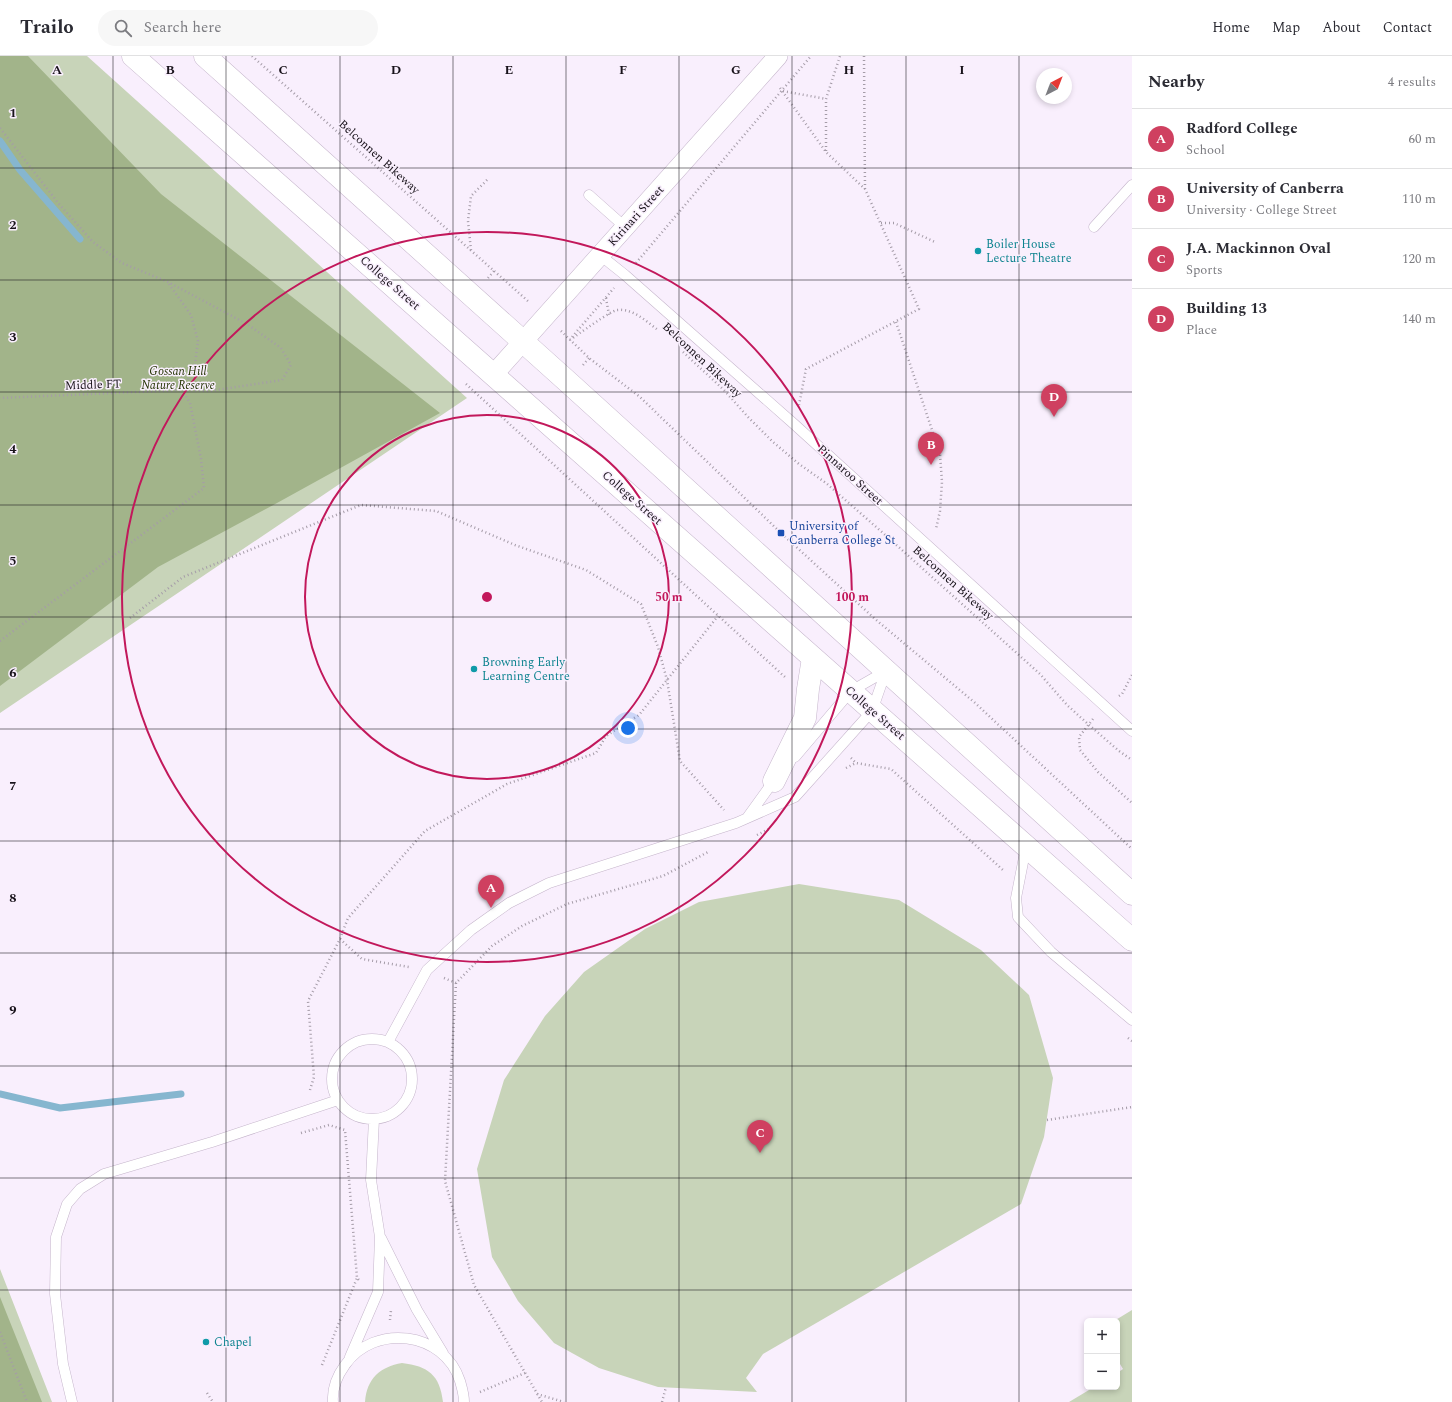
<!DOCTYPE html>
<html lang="en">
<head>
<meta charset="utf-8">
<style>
	:root { --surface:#fff; --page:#f7f7f7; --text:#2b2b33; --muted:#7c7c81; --line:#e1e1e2; --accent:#cf4060 }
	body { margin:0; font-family:Spectral,serif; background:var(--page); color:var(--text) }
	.controls { position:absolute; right:12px; bottom:12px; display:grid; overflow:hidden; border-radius:6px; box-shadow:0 2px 6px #0003 }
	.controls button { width:36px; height:36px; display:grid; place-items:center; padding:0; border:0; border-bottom:1px solid var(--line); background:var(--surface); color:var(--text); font:20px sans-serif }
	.compass { position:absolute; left:1036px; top:12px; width:36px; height:36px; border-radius:50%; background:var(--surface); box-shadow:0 2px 6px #0003; rotate:42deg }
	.you { position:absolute; left:628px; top:672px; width:14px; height:14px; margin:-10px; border:3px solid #fff; border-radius:50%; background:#1a73e8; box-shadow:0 0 0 6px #1a73e833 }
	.badge { display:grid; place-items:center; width:26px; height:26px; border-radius:50%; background:var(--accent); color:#fff; font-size:13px; font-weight:700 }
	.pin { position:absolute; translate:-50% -33px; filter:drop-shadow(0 1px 2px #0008) }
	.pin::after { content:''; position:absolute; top:21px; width:14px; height:12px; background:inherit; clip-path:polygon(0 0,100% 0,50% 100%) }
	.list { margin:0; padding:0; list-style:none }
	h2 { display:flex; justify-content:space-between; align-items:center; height:52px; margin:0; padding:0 16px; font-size:17px }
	h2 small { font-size:13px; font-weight:400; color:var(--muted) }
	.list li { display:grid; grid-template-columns:26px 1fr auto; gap:12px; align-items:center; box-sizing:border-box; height:60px; padding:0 16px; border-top:1px solid var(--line) }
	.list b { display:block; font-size:15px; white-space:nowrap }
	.list p { margin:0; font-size:13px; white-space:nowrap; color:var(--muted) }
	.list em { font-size:13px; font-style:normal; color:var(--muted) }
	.icon { flex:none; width:22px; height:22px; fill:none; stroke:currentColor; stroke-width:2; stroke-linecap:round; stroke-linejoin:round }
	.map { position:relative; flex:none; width:1132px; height:1346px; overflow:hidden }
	header { display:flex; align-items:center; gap:24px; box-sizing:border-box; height:56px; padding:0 20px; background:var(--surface); border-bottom:1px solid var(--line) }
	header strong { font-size:19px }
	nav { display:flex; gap:22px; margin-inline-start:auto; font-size:14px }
	.search { width:280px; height:36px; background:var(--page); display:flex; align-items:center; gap:10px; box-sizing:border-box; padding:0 14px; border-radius:22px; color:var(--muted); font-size:15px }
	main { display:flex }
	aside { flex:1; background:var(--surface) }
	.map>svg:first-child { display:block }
	.green { fill:#c8d4b9 }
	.forest { fill:#a2b48a }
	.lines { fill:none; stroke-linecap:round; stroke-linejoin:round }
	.stream { stroke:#86b6cf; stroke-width:7 }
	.service-casing { stroke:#c5b5cb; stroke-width:11 }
	.minor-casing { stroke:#c5b5cb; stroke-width:20 }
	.tertiary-casing { stroke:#c5b5cb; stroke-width:23 }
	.path { stroke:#a59ca8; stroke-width:2.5; stroke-dasharray:1 3; stroke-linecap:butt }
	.service { stroke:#fff; stroke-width:10 }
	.minor { stroke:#fff; stroke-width:19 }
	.tertiary { stroke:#fff; stroke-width:22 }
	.grid { fill:none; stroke:#18121a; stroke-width:1; stroke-opacity:0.55 }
	.ring { fill:none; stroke:#c2185b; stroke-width:2 }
	.culture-dot { fill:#0f9aa8; stroke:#f9effd; stroke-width:1.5 }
	.transit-dot { fill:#1a4fb4; stroke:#f9effd; stroke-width:1.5 }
	.labels { text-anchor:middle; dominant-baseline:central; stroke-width:3; stroke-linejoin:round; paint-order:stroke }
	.street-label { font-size:12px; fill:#18121a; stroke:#f9effd }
	.culture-label { font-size:12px; fill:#0d838f; stroke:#f9effd; text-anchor:start }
	.park-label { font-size:12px; font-style:italic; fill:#243403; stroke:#f9effd }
	.transit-label { font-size:12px; fill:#164399; stroke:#f9effd; text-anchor:start }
	.grid-label { font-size:13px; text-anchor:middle; font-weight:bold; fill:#18121a; stroke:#f9effd; stroke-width:3; stroke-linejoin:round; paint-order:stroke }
	.centre { fill:#c2185b; stroke:#f9effd; stroke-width:2 }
	.ring-label { font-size:12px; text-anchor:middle; font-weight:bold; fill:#c2185b; stroke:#f9effd; stroke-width:3; stroke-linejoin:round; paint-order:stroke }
</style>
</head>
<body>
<header>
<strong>Trailo</strong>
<div class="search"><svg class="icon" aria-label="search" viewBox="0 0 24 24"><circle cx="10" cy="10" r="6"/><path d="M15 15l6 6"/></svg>Search here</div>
<nav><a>Home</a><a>Map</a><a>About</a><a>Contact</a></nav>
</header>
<main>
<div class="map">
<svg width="1132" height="1346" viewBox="0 0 1132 1346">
	<rect width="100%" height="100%" fill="#f9effd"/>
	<path class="green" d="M 0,0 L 87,0 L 467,342 L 0,657 Z
		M 799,828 L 899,844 L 981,894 L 1029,939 L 1053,1022 L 1044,1081 L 1021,1148 L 763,1298 L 746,1322 L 757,1336 L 658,1331 L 599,1312 L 554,1287 L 518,1245 L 492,1201 L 477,1113 L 504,1024 L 545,960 L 584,916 L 645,873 L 699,846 Z
		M 0,1213 L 52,1346 L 0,1346 Z
		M 1132,1254 L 1132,1346 L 1069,1346 L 1094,1331 L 1117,1331 L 1117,1317 L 1123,1313 L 1117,1303 L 1117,1265 L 1114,1265 Z
		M 402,1307 C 428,1310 440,1319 443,1346 L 365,1346 C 367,1322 380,1311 402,1307 Z"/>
	<path class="forest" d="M 0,0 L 28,0 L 161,138 L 440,357 L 277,447 L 158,511 L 0,630 Z
		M 0,1241 L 42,1346 L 0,1346 Z"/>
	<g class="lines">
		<path class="stream" d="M 0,85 L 20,114 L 80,183
			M 0,1038 L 60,1052 L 181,1038"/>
		<g class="service-casing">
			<path id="service" d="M 589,139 L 625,171
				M 1094,171 L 1132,129
				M 600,199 L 625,219 L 794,368 L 1132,675
				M 795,701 L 851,635 L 886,615
				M 747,762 L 775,723
				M 1026,791 L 1016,842 L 1018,861 L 1051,896 L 1132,964
				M332 1023a40 40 0 1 1 80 0a40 40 0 1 1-80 0Z
				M 388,986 L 427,914 L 471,874 L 509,847 L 549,827 L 736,767 L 795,741 L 872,655 L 886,615
				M 381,1182 L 417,1254 L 443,1297
				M 350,1301 L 378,1236 L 380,1181 L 371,1124 L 374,1063
				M 72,1346 L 63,1308 L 55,1238 L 56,1181 L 67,1148 L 80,1133 L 104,1118 L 212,1086 L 338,1044
				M 333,1346 C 332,1333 337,1320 345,1309 C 374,1267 444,1275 460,1325 C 462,1332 464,1338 464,1346"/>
		</g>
		<g class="minor-casing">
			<path id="minor" d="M 493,319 L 778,0"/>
		</g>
		<g class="tertiary-casing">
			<path id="tertiary" d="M 133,0 L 1132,884
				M 205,0 L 568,326 L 1132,838
				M 774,725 L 805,662 L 808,633 L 813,602"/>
		</g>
		<path class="path" d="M 252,0 L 529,246
			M 864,0 L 865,133
			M 780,32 L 826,96 L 865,133 L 919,253 L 806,313 L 799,349
			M 783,35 L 826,43
			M 0,72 L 59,148 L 93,186 L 122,207 L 168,226 L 247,268 L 281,292 L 291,309 L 282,324 L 210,335 L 183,334 L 0,342
			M 826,95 L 826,43 L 840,0
			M 881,167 L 894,167 L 935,186
			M 471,194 L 468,165 L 471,140 L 488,123
			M 636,207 L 811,0
			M 488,222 L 494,215
			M 169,228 L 191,259 L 198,285 L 195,308 L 183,334
			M 606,242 L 609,259
			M 896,266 L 940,398 L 942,426 L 940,455 L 936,473
			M 561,275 L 589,302 L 640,341 L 781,477 L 875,563 L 974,646 L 1132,793
			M 572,281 L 614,232
			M 570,284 C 577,279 612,254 617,254 C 633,252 647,266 658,274
			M 683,296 L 724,334 L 748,361 L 773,386 L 799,408 L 826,427 L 883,477 L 1040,618 L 1067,649 L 1088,668 L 1119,695 L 1132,704
			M 583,309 L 589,302
			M 466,328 L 786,622
			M 130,562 L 183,521 L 361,449 L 436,455 L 515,489 L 586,514 L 641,548 L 658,591 L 667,624 L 680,705 L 724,754
			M 0,585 L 204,432 L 201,403 L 190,347 L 183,335
			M 1119,640 L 1122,638 L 1132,619
			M 1093,663 L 1079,681 L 1080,694 L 1098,716 L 1132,747
			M 851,702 L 856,707 L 891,713 L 1003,814
			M 846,712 L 856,707
			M 757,779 L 769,773
			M 340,883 L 362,903 L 409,911
			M 444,922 L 456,927 L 492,890 L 522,870 L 567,848 L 663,820 L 708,796
			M 456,927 L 445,1125 L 474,1229 L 542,1346
			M 1128,982 L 1132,985
			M 310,1034 L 314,1021 L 308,945 L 340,883 L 348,862 L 425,775 L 507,728 L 596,697 L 606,680 L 639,659 L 718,560
			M 1047,1064 L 1132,1051
			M 301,1077 L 329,1069 L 345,1074 L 357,1222 L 360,1225
			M 390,1264 L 391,1254
			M 0,1276 L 27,1346
			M 322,1309 L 357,1222
			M 480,1336 L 525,1317
			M 207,1337 L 213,1346
			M 537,1338 L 564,1346
			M 662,1346 L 666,1331"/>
		<use href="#service" class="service"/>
		<use href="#minor" class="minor"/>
		<use href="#tertiary" class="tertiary"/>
	</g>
	<path class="grid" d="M 113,0 L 113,1346M 226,0 L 226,1346M 340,0 L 340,1346M 453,0 L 453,1346M 566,0 L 566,1346M 679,0 L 679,1346M 792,0 L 792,1346M 906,0 L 906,1346M 1019,0 L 1019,1346M 0,112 L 1132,112M 0,224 L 1132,224M 0,336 L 1132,336M 0,449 L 1132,449M 0,561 L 1132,561M 0,673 L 1132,673M 0,785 L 1132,785M 0,897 L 1132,897M 0,1010 L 1132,1010M 0,1122 L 1132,1122M 0,1234 L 1132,1234"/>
	<g class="ring">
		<circle cx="487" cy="541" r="182"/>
		<circle cx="487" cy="541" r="365"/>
	</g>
	<g class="culture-dot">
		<circle cx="978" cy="195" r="4"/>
		<circle cx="474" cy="613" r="4"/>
		<circle cx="206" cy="1286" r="4"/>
	</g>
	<rect class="transit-dot" x="777" y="473" width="8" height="8" rx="2"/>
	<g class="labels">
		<g class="street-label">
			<text transform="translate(379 101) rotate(42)">Belconnen Bikeway</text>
			<text transform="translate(636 160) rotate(-48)">Kirinari Street</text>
			<text transform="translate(390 227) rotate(41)">College Street</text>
			<text transform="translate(702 304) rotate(43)">Belconnen Bikeway</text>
			<text transform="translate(93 329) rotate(-2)">Middle FT</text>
			<text transform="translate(850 419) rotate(42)">Pinnaroo Street</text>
			<text transform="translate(632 442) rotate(41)">College Street</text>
			<text transform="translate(953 527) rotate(42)">Belconnen Bikeway</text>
			<text transform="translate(875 657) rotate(41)">College Street</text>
		</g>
		<g class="culture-label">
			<text x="986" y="188">Boiler House<tspan x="986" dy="14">Lecture Theatre</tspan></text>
			<text x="482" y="606">Browning Early<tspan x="482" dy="14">Learning Centre</tspan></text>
			<text x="214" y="1286">Chapel</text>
		</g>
		<g class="park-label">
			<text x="178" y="315">Gossan Hill<tspan x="178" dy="14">Nature Reserve</tspan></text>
		</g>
		<g class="transit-label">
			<text x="789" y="470">University of<tspan x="789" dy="14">Canberra College St</tspan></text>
		</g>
	</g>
	<g class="grid-label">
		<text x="57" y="18">A</text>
		<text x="170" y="18">B</text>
		<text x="283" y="18">C</text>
		<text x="396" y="18">D</text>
		<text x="509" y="18">E</text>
		<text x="623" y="18">F</text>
		<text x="736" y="18">G</text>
		<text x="849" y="18">H</text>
		<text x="962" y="18">I</text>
		<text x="13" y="61">1</text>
		<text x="13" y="173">2</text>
		<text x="13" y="285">3</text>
		<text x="13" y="397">4</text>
		<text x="13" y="509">5</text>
		<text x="13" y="621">6</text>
		<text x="13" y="734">7</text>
		<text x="13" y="846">8</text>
		<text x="13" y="958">9</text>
	</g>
	<circle cx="487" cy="541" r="6" class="centre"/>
	<g class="ring-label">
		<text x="669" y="545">50 m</text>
		<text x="852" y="545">100 m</text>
	</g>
</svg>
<div class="controls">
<button>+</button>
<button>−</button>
</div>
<svg class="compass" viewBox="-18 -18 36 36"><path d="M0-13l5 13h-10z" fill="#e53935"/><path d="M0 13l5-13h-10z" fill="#7c7c81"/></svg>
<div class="you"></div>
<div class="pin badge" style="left:491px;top:852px">A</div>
<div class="pin badge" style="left:931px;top:409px">B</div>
<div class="pin badge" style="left:760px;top:1097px">C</div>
<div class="pin badge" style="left:1054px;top:361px">D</div>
</div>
<aside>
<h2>Nearby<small>4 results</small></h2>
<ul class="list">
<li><span class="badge">A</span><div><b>Radford College</b><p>School</p></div><em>60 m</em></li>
<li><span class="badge">B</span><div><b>University of Canberra</b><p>University · College Street</p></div><em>110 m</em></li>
<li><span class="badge">C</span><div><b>J.A. Mackinnon Oval</b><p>Sports</p></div><em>120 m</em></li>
<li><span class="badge">D</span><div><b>Building 13</b><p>Place</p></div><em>140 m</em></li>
</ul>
</aside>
</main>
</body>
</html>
